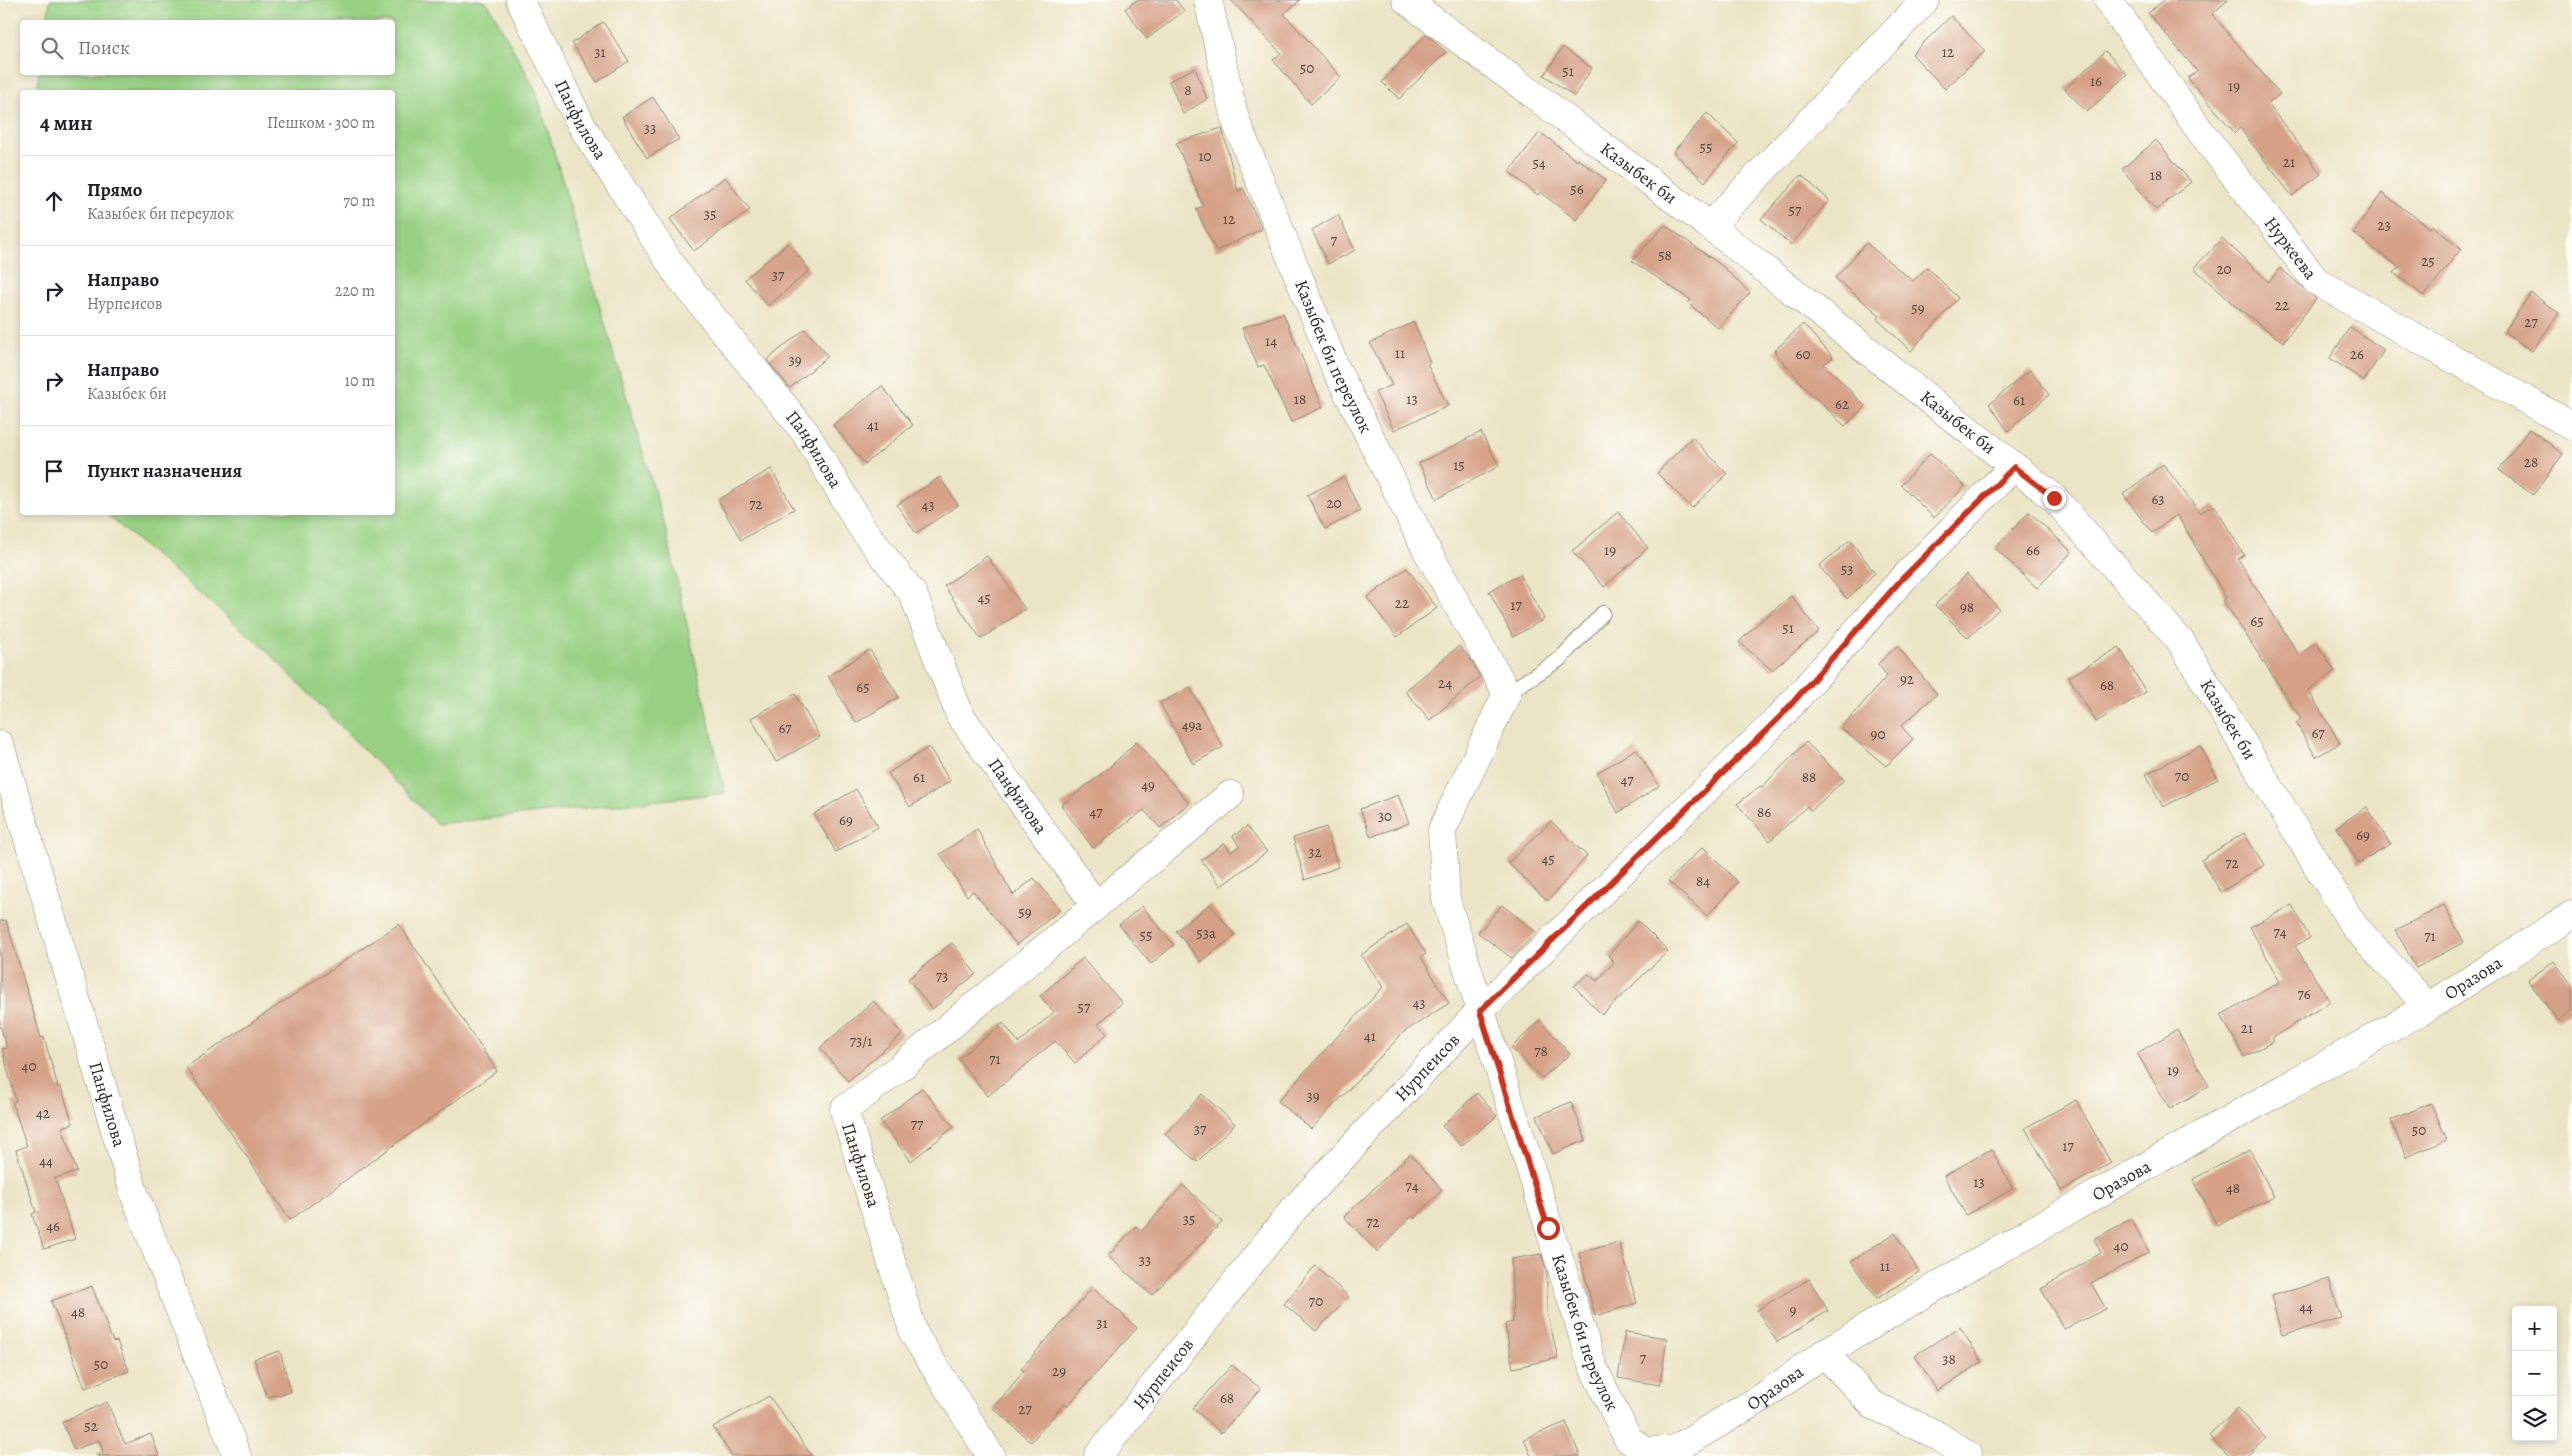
<!DOCTYPE html>
<html lang="ru">
<head>
<meta charset="utf-8">
<style>
	:root { --surface:#fff; --page:#f2f2f2; --text:#202124; --muted:#757577; --line:#e0e0e0 }
	body { margin:0; font-family:Alegreya,serif; background:var(--page); color:var(--text) }
	.controls { position:absolute; right:15px; bottom:15px; display:grid; overflow:hidden; border-radius:5px; box-shadow:0 2px 8px #0003 }
	.controls button { width:45px; height:45px; display:grid; place-items:center; padding:0; border:0; border-bottom:1px solid var(--line); background:var(--surface); color:var(--text); font:25px sans-serif }
	.stop { position:absolute; width:15px; height:15px; margin:-11px; border:4px solid #c8321e; border-radius:50%; background:#fff }
	.stop.end { background:#c8321e; border-color:#fff; box-shadow:0 1px 5px #0008 }
	.list { margin:0; padding:0; list-style:none }
	h2 { display:flex; justify-content:space-between; align-items:center; height:65px; margin:0; padding:0 20px; font-size:21px }
	h2 small { font-size:16px; font-weight:400; color:var(--muted) }
	.list li { display:grid; grid-template-columns:32px 1fr auto; gap:15px; align-items:center; box-sizing:border-box; height:90px; padding:0 20px; border-top:1px solid var(--line) }
	.list b { display:block; font-size:19px; white-space:nowrap }
	.list p { margin:0; font-size:16px; white-space:nowrap; color:var(--muted) }
	.list em { font-size:16px; font-style:normal; color:var(--muted) }
	.icon { flex:none; width:28px; height:28px; fill:none; stroke:currentColor; stroke-width:2; stroke-linecap:round; stroke-linejoin:round }
	.map { position:relative; flex:none; width:2572px; height:1456px; overflow:hidden }
	.search { position:absolute; background:var(--surface); box-shadow:0 2px 8px #0003; left:20px; top:20px; width:375px; height:55px; display:flex; align-items:center; gap:12px; box-sizing:border-box; padding:0 18px; border-radius:5px; color:var(--muted); font-size:19px }
	.panel { position:absolute; background:var(--surface); box-shadow:0 2px 8px #0003; left:20px; top:90px; width:375px; height:425px; border-radius:5px }
	.map>svg:first-child { display:block }
	.green { fill:#99d184; stroke:#627e58 }
	.building { fill:#d6a187 }
	.lines { fill:none; stroke-linecap:round; stroke-linejoin:round }
	.lane-casing { stroke:#8b8878; stroke-width:16 }
	.street-casing { stroke:#8b8878; stroke-width:29 }
	.lane { stroke:#fff; stroke-width:14 }
	.street { stroke:#fff; stroke-width:28 }
	.route { stroke:#c8321e; stroke-width:6 }
	.labels { text-anchor:middle; dominant-baseline:central; stroke-width:4.5; stroke-linejoin:round; paint-order:stroke }
	.number-label { font-size:15px; fill:#564842 }
	.street-label { font-size:18px; fill:#2b2b2b; stroke:#fdfcf7 }
</style>
</head>
<body>
<div class="map">
<svg width="2572" height="1456" viewBox="0 0 2572 1456">
	<rect width="100%" height="100%" fill="#fdfcf7"/>
	<filter id="ink" filterUnits="userSpaceOnUse"><feTurbulence type="fractalNoise" baseFrequency=".02" numOctaves="2"/><feDisplacementMap in="SourceGraphic" scale="10" xChannelSelector="R" yChannelSelector="G"/><feConvolveMatrix kernelMatrix="1 2 1 2 8 2 1 2 1" color-interpolation-filters="sRGB"/></filter>
	<filter id="wash" filterUnits="userSpaceOnUse"><feTurbulence type="fractalNoise" baseFrequency=".0096" numOctaves="4" result="noise"/><feDisplacementMap in="SourceGraphic" scale="20" xChannelSelector="R" yChannelSelector="G"/><feGaussianBlur stdDeviation="1.12" result="paint"/><feColorMatrix in="noise" values="0 0 0 0 0 0 0 0 0 0 0 0 0 0 0 0 0 1.4 0 .05"/><feComposite in="paint" operator="in"/></filter>
	<g filter="url(#wash)">
		<rect width="100%" height="100%" fill="#ebe4c5"/>
		<path class="green" d="M 50,0 L 480,0 L 488,3 L 536,91 L 665,527 L 725,793 L 437,824 L 264,648 L 105,513 L 392,512 L 392,92 L 36,92 L 39,73 L 392,72 L 392,22 L 47,22 Z"/>
		<g id="blocks">
			<path class="building" d="M 1137,0 L 1176,0 L 1184,11 L 1147,39 L 1125,9 Z
				M 1231,0 L 1300,0 L 1284,14 L 1341,77 L 1311,104 L 1273,60 L 1281,53 Z
				M 2164,0 L 2228,0 L 2212,14 L 2280,94 L 2268,104 L 2321,174 L 2292,196 L 2240,128 L 2235,133 L 2188,78 L 2197,71 L 2148,13 Z
				M 1951,16 L 1985,51 L 1945,89 L 1912,54 Z
				M 603,22 L 629,61 L 597,82 L 572,43 Z
				M 1426,34 L 1446,52 L 1399,99 L 1382,82 Z
				M 1563,47 L 1592,68 L 1574,96 L 1544,75 Z
				M 2105,51 L 2127,74 L 2087,112 L 2065,89 Z
				M 1195,68 L 1207,99 L 1183,114 L 1169,81 Z
				M 653,97 L 679,139 L 647,158 L 622,117 Z
				M 1707,113 L 1738,143 L 1705,182 L 1673,152 Z
				M 1222,128 L 1238,191 L 1243,188 L 1262,229 L 1216,251 L 1196,209 L 1203,206 L 1176,143 Z
				M 1540,132 L 1577,161 L 1578,159 L 1606,180 L 1576,220 L 1540,192 L 1538,195 L 1509,172 Z
				M 2156,140 L 2191,182 L 2156,210 L 2122,169 Z
				M 1801,175 L 1829,200 L 1791,245 L 1761,219 Z
				M 725,177 L 750,210 L 694,251 L 670,219 Z
				M 2382,193 L 2430,228 L 2432,225 L 2461,249 L 2424,296 L 2394,273 L 2399,267 L 2353,233 Z
				M 1338,215 L 1355,250 L 1328,264 L 1312,230 Z
				M 1665,225 L 1722,266 L 1750,293 L 1718,328 L 1688,303 L 1691,300 L 1632,261 Z
				M 2222,238 L 2269,282 L 2280,268 L 2316,299 L 2283,342 L 2234,305 L 2194,268 Z
				M 788,243 L 810,270 L 768,306 L 745,279 Z
				M 1866,243 L 1913,281 L 1927,267 L 1958,298 L 1911,351 L 1877,319 L 1880,315 L 1835,278 Z
				M 2531,293 L 2559,313 L 2532,351 L 2504,332 Z
				M 1283,313 L 1323,407 L 1291,422 L 1264,365 L 1258,367 L 1242,328 Z
				M 1414,322 L 1430,363 L 1427,364 L 1448,406 L 1394,430 L 1375,392 L 1392,385 L 1370,343 Z
				M 1803,324 L 1833,357 L 1824,364 L 1865,406 L 1845,426 L 1807,390 L 1774,351 Z
				M 2350,327 L 2384,350 L 2364,381 L 2330,358 Z
				M 805,329 L 828,356 L 790,388 L 767,360 Z
				M 2030,370 L 2049,395 L 2008,431 L 1989,404 Z
				M 882,386 L 913,425 L 865,464 L 833,425 Z
				M 2529,429 L 2563,454 L 2533,495 L 2499,470 Z
				M 1481,432 L 1499,466 L 1437,499 L 1419,463 Z
				M 1692,437 L 1727,474 L 1692,508 L 1657,473 Z
				M 1930,454 L 1965,486 L 1934,518 L 1901,485 Z
				M 2163,464 L 2200,513 L 2214,505 L 2244,555 L 2238,559 L 2299,655 L 2316,643 L 2335,671 L 2308,690 L 2340,743 L 2316,757 L 2296,723 L 2301,719 L 2223,600 L 2226,598 L 2177,515 L 2152,533 L 2123,494 Z
				M 771,469 L 794,509 L 741,540 L 718,500 Z
				M 940,477 L 958,505 L 916,533 L 897,505 Z
				M 1344,477 L 1360,511 L 1325,529 L 1307,495 Z
				M 1618,512 L 1648,548 L 1604,587 L 1572,551 Z
				M 2029,512 L 2072,552 L 2037,588 L 1995,548 Z
				M 1850,540 L 1875,573 L 1847,599 L 1819,566 Z
				M 987,556 L 1025,609 L 981,639 L 944,586 Z
				M 1407,568 L 1437,608 L 1397,637 L 1367,598 Z
				M 1520,574 L 1544,619 L 1513,637 L 1489,591 Z
				M 1967,574 L 1999,609 L 1968,638 L 1935,605 Z
				M 1791,596 L 1819,631 L 1772,670 L 1739,642 L 1758,623 Z
				M 1459,646 L 1470,658 L 1480,677 L 1430,720 L 1405,691 Z
				M 1897,646 L 1937,694 L 1901,726 L 1913,739 L 1886,766 L 1841,728 L 1887,676 L 1878,664 Z
				M 2119,647 L 2146,692 L 2096,722 L 2069,677 Z
				M 870,650 L 899,697 L 856,723 L 828,676 Z
				M 1190,687 L 1223,747 L 1193,764 L 1160,703 Z
				M 795,694 L 820,737 L 776,762 L 751,718 Z
				M 1136,742 L 1189,803 L 1160,828 L 1144,810 L 1093,848 L 1061,805 L 1109,768 Z
				M 1806,742 L 1844,780 L 1811,811 L 1807,806 L 1770,841 L 1737,804 L 1760,786 L 1762,787 Z
				M 2200,746 L 2218,779 L 2163,807 L 2146,774 Z
				M 929,747 L 950,781 L 910,807 L 888,773 Z
				M 1636,749 L 1659,786 L 1618,813 L 1597,773 Z
				M 856,789 L 878,827 L 836,852 L 814,814 Z
				M 1398,795 L 1409,823 L 1371,837 L 1360,809 Z
				M 2367,807 L 2390,844 L 2359,863 L 2336,827 Z
				M 1551,821 L 1587,856 L 1548,901 L 1508,863 Z
				M 1247,826 L 1267,852 L 1221,886 L 1201,860 L 1224,843 L 1231,852 L 1239,846 L 1233,836 Z
				M 1326,827 L 1338,867 L 1305,880 L 1293,838 Z
				M 977,829 L 1013,895 L 1034,878 L 1060,910 L 1017,945 L 973,891 L 967,896 L 940,854 Z
				M 2244,833 L 2264,865 L 2221,892 L 2201,860 Z
				M 1703,847 L 1738,882 L 1707,916 L 1668,881 Z
				M 1210,904 L 1235,935 L 1201,962 L 1176,931 Z
				M 1502,905 L 1536,932 L 1512,958 L 1478,933 Z
				M 2292,905 L 2310,938 L 2295,946 L 2330,1002 L 2272,1038 L 2274,1041 L 2244,1057 L 2221,1015 L 2280,982 L 2250,927 Z
				M 2444,905 L 2464,942 L 2416,968 L 2396,930 Z
				M 1142,906 L 1174,945 L 1151,964 L 1119,925 Z
				M 6,920 L 41,1038 L 44,1037 L 58,1087 L 61,1087 L 73,1124 L 62,1127 L 77,1172 L 55,1178 L 75,1239 L 44,1249 L 32,1214 L 36,1212 L 16,1150 L 27,1146 L 12,1102 L 16,1101 L 2,1049 L 7,1048 L 0,1025 L 0,921 Z
				M 1638,921 L 1668,951 L 1602,1015 L 1574,986 L 1588,974 L 1597,981 L 1614,962 L 1608,956 Z
				M 399,924 L 497,1071 L 290,1220 L 186,1067 Z
				M 1407,924 L 1426,954 L 1421,957 L 1449,1003 L 1404,1032 L 1311,1129 L 1278,1101 L 1383,987 L 1361,955 Z
				M 952,943 L 976,974 L 932,1009 L 908,979 Z
				M 1083,958 L 1122,1003 L 1098,1024 L 1107,1034 L 1075,1063 L 1055,1041 L 988,1096 L 958,1059 L 1003,1023 L 1019,1043 L 1054,1012 L 1040,996 Z
				M 2554,961 L 2572,985 L 2572,1011 L 2558,1021 L 2528,980 Z
				M 874,1001 L 902,1034 L 848,1081 L 820,1048 Z
				M 1540,1020 L 1570,1054 L 1542,1078 L 1511,1048 Z
				M 2177,1030 L 2209,1086 L 2170,1109 L 2137,1053 Z
				M 922,1088 L 954,1127 L 911,1161 L 880,1121 Z
				M 1477,1093 L 1497,1116 L 1461,1146 L 1442,1126 Z
				M 1202,1094 L 1235,1124 L 1197,1162 L 1165,1134 Z
				M 2076,1100 L 2111,1163 L 2061,1191 L 2025,1128 Z
				M 1571,1102 L 1586,1140 L 1553,1154 L 1537,1116 Z
				M 2431,1103 L 2447,1140 L 2406,1157 L 2391,1120 Z
				M 1991,1149 L 2013,1189 L 1966,1215 L 1944,1176 Z
				M 2250,1150 L 2274,1197 L 2217,1226 L 2193,1179 Z
				M 1410,1154 L 1442,1190 L 1414,1219 L 1412,1216 L 1377,1252 L 1344,1217 Z
				M 1183,1185 L 1222,1222 L 1152,1295 L 1108,1256 L 1136,1226 L 1142,1231 Z
				M 2131,1219 L 2149,1252 L 2091,1283 L 2106,1309 L 2064,1329 L 2041,1289 L 2101,1253 L 2094,1239 Z
				M 1895,1233 L 1919,1272 L 1876,1299 L 1851,1261 Z
				M 1619,1242 L 1637,1303 L 1595,1316 L 1579,1253 Z
				M 1541,1254 L 1547,1272 L 1547,1312 L 1558,1358 L 1513,1368 L 1505,1324 L 1513,1322 L 1511,1259 Z
				M 1315,1266 L 1349,1297 L 1316,1331 L 1284,1304 Z
				M 1809,1279 L 1828,1311 L 1777,1342 L 1757,1310 Z
				M 2329,1279 L 2341,1318 L 2282,1335 L 2271,1296 Z
				M 92,1286 L 113,1342 L 117,1341 L 129,1371 L 85,1388 L 51,1301 Z
				M 1093,1287 L 1137,1328 L 1067,1406 L 1064,1404 L 1031,1442 L 993,1408 L 1024,1371 L 1021,1369 Z
				M 1960,1327 L 1982,1362 L 1937,1391 L 1915,1355 Z
				M 1625,1332 L 1667,1338 L 1660,1385 L 1618,1378 Z
				M 280,1351 L 291,1392 L 267,1397 L 254,1359 Z
				M 1232,1365 L 1261,1389 L 1221,1433 L 1193,1408 Z
				M 769,1396 L 812,1456 L 732,1456 L 713,1427 Z
				M 107,1402 L 125,1444 L 151,1434 L 159,1456 L 97,1456 L 97,1454 L 103,1452 L 99,1440 L 74,1450 L 62,1422 Z
				M 2238,1408 L 2266,1438 L 2247,1456 L 2228,1456 L 2209,1436 Z
				M 1566,1422 L 1580,1456 L 1531,1456 L 1524,1439 Z"/>
		</g>
	</g>
	<g filter="url(#ink)">
		<use href="#blocks" fill-opacity="0" stroke="#8b8878" stroke-width="1"/>
		<g class="lines">
			<g class="lane-casing">
				<path id="lane" d="M 1507,693 L 1560,659 L 1603,613"/>
			</g>
			<g class="street-casing">
				<g id="street">
					<path id="s1" d="M 520,0 L 582,126 L 676,272 L 805,432 L 862,528 L 913,594 L 960,715 L 1096,906"/>
					<path id="s2" d="M 1208,0 L 1235,119 L 1335,367 L 1425,547 L 1507,693 L 1442,830 L 1446,900 L 1593,1367 L 1628,1439 L 1647,1452 L 1675,1449 L 1763,1397 L 1824,1353 L 1993,1253 L 2428,1007 L 2572,915"/>
					<path id="s3" d="M 1406,0 L 1710,226 L 2054,498 L 2181,642 L 2354,926 L 2428,1007"/>
					<path id="s4" d="M 2108,0 L 2201,132 L 2316,281 L 2572,426"/>
					<path d="M 1710,226 L 1925,0"/>
					<path id="s5" d="M 0,745 L 134,1193 L 237,1456"/>
					<path d="M 1824,1353 L 1873,1405 L 1935,1434 L 1968,1456"/>
					<path d="M 991,1456 L 914,1334 L 844,1110 L 898,1069 L 1230,795"/>
					<path id="s6" d="M 1098,1456 L 1293,1210 L 1480,1011 L 1779,718 L 1901,581 L 2013,467"/>
				</g>
			</g>
			<use href="#lane" class="lane"/>
			<use href="#street" class="street"/>
		</g>
	</g>
	<g class="lines" filter="url(#ink)">
		<path class="route" d="M 1548,1228 L 1480,1011 L 1779,718 L 1901,580 L 2014,467 L 2054,498"/>
	</g>
	<g class="labels">
		<g class="number-label">
			<text x="600" y="52">31</text>
			<text x="1948" y="52">12</text>
			<text x="1307" y="68">50</text>
			<text x="1568" y="71">51</text>
			<text x="2096" y="81">16</text>
			<text x="2234" y="86">19</text>
			<text x="1188" y="90">8</text>
			<text x="650" y="128">33</text>
			<text x="1706" y="147">55</text>
			<text x="1205" y="156">10</text>
			<text x="2289" y="162">21</text>
			<text x="1539" y="163">54</text>
			<text x="2156" y="175">18</text>
			<text x="1577" y="189">56</text>
			<text x="1795" y="210">57</text>
			<text x="710" y="214">35</text>
			<text x="1229" y="219">12</text>
			<text x="2384" y="225">23</text>
			<text x="1334" y="240">7</text>
			<text x="1665" y="255">58</text>
			<text x="2428" y="261">25</text>
			<text x="2224" y="269">20</text>
			<text x="778" y="275">37</text>
			<text x="2282" y="305">22</text>
			<text x="1918" y="308">59</text>
			<text x="2531" y="322">27</text>
			<text x="1271" y="341">14</text>
			<text x="1400" y="353">11</text>
			<text x="1803" y="354">60</text>
			<text x="2357" y="354">26</text>
			<text x="795" y="360">39</text>
			<text x="1300" y="399">18</text>
			<text x="1412" y="399">13</text>
			<text x="2019" y="400">61</text>
			<text x="1842" y="404">62</text>
			<text x="873" y="425">41</text>
			<text x="2531" y="462">28</text>
			<text x="1459" y="465">15</text>
			<text x="2158" y="499">63</text>
			<text x="1334" y="503">20</text>
			<text x="756" y="504">72</text>
			<text x="928" y="505">43</text>
			<text x="1610" y="550">19</text>
			<text x="2033" y="550">66</text>
			<text x="1847" y="569">53</text>
			<text x="984" y="598">45</text>
			<text x="1402" y="603">22</text>
			<text x="1516" y="605">17</text>
			<text x="1967" y="607">98</text>
			<text x="2257" y="621">65</text>
			<text x="1788" y="628">51</text>
			<text x="1907" y="679">92</text>
			<text x="1445" y="683">24</text>
			<text x="2107" y="685">68</text>
			<text x="863" y="687">65</text>
			<text x="1192" y="725">49а</text>
			<text x="785" y="728">67</text>
			<text x="2318" y="733">67</text>
			<text x="1878" y="734">90</text>
			<text x="2182" y="776">70</text>
			<text x="919" y="777">61</text>
			<text x="1809" y="777">88</text>
			<text x="1627" y="780">47</text>
			<text x="1148" y="785">49</text>
			<text x="1096" y="812">47</text>
			<text x="1764" y="812">86</text>
			<text x="1385" y="816">30</text>
			<text x="846" y="820">69</text>
			<text x="2363" y="835">69</text>
			<text x="1315" y="852">32</text>
			<text x="1548" y="859">45</text>
			<text x="2232" y="863">72</text>
			<text x="1703" y="881">84</text>
			<text x="1025" y="912">59</text>
			<text x="2280" y="932">74</text>
			<text x="1206" y="933">53а</text>
			<text x="1146" y="935">55</text>
			<text x="2430" y="936">71</text>
			<text x="942" y="976">73</text>
			<text x="2304" y="994">76</text>
			<text x="1419" y="1003">43</text>
			<text x="1084" y="1007">57</text>
			<text x="2247" y="1028">21</text>
			<text x="1370" y="1036">41</text>
			<text x="861" y="1041">73/1</text>
			<text x="1541" y="1051">78</text>
			<text x="995" y="1059">71</text>
			<text x="29" y="1066">40</text>
			<text x="2173" y="1070">19</text>
			<text x="1313" y="1096">39</text>
			<text x="43" y="1113">42</text>
			<text x="917" y="1124">77</text>
			<text x="1200" y="1129">37</text>
			<text x="2419" y="1130">50</text>
			<text x="2068" y="1146">17</text>
			<text x="46" y="1161">44</text>
			<text x="1979" y="1182">13</text>
			<text x="1412" y="1186">74</text>
			<text x="2233" y="1188">48</text>
			<text x="1189" y="1219">35</text>
			<text x="1373" y="1222">72</text>
			<text x="53" y="1226">46</text>
			<text x="2121" y="1246">40</text>
			<text x="1145" y="1260">33</text>
			<text x="1885" y="1266">11</text>
			<text x="1316" y="1301">70</text>
			<text x="2306" y="1307">44</text>
			<text x="1793" y="1310">9</text>
			<text x="78" y="1312">48</text>
			<text x="1102" y="1323">31</text>
			<text x="1643" y="1358">7</text>
			<text x="1949" y="1359">38</text>
			<text x="101" y="1364">50</text>
			<text x="1059" y="1371">29</text>
			<text x="1227" y="1398">68</text>
			<text x="1025" y="1409">27</text>
			<text x="91" y="1426">52</text>
		</g>
		<g class="street-label">
			<text stroke="none"><textPath href="#s1" startOffset="134">Панфилова</textPath></text>
			<text stroke="none"><textPath href="#s3" startOffset="290">Казыбек би</textPath></text>
			<text stroke="none"><textPath href="#s4" startOffset="308">Нуркеева</textPath></text>
			<text stroke="none"><textPath href="#s2" startOffset="379">Казыбек би переулок</textPath></text>
			<text stroke="none"><textPath href="#s3" startOffset="695">Казыбек би</textPath></text>
			<text stroke="none"><textPath href="#s1" startOffset="539">Панфилова</textPath></text>
			<text stroke="none"><textPath href="#s3" startOffset="1100">Казыбек би</textPath></text>
			<text stroke="none"><textPath href="#s1" startOffset="944">Панфилова</textPath></text>
			<text stroke="none"><textPath href="#s2" startOffset="2528">Оразова</textPath></text>
			<text stroke="none"><textPath href="#s6" startOffset="510">Нурпеисов</textPath></text>
			<text stroke="none"><textPath href="#s5" startOffset="375">Панфилова</textPath></text>
			<text transform="translate(861 1165) rotate(72)">Панфилова</text>
			<text stroke="none"><textPath href="#s2" startOffset="2122">Оразова</textPath></text>
			<text stroke="none"><textPath href="#s2" startOffset="1434">Казыбек би переулок</textPath></text>
			<text stroke="none"><textPath href="#s6" startOffset="105">Нурпеисов</textPath></text>
			<text stroke="none"><textPath href="#s2" startOffset="1718">Оразова</textPath></text>
		</g>
	</g>
</svg>
<div class="controls">
<button>+</button>
<button>−</button>
<button><svg class="icon" aria-label="layers" viewBox="0 0 24 24"><path d="M12 4l9 5-9 5-9-5zM3 14l9 5 9-5"/></svg></button>
</div>
<div class="stop" style="left:1548px;top:1228px"></div>
<div class="stop end" style="left:2054px;top:498px"></div>
<div class="search"><svg class="icon" aria-label="search" viewBox="0 0 24 24"><circle cx="10" cy="10" r="6"/><path d="M15 15l6 6"/></svg>Поиск</div>
<section class="panel">
<h2>4 мин<small>Пешком · 300 m</small></h2>
<ul class="list">
<li><svg class="icon" aria-label="ahead" viewBox="0 0 24 24"><path d="M12 20V5M6 11l6-6 6 6"/></svg><div><b>Прямо</b><p>Казыбек би переулок</p></div><em>70 m</em></li>
<li><svg class="icon" aria-label="right" viewBox="0 0 24 24"><path d="M7 20v-9h11M14 6l5 5-5 5"/></svg><div><b>Направо</b><p>Нурпеисов</p></div><em>220 m</em></li>
<li><svg class="icon" aria-label="right" viewBox="0 0 24 24"><path d="M7 20v-9h11M14 6l5 5-5 5"/></svg><div><b>Направо</b><p>Казыбек би</p></div><em>10 m</em></li>
<li><svg class="icon" aria-label="arrive" viewBox="0 0 24 24"><path d="M6 21V4h12l-3 4 3 4H6"/></svg><div><b>Пункт назначения</b></div></li>
</ul>
</section>
</div>
</body>
</html>
